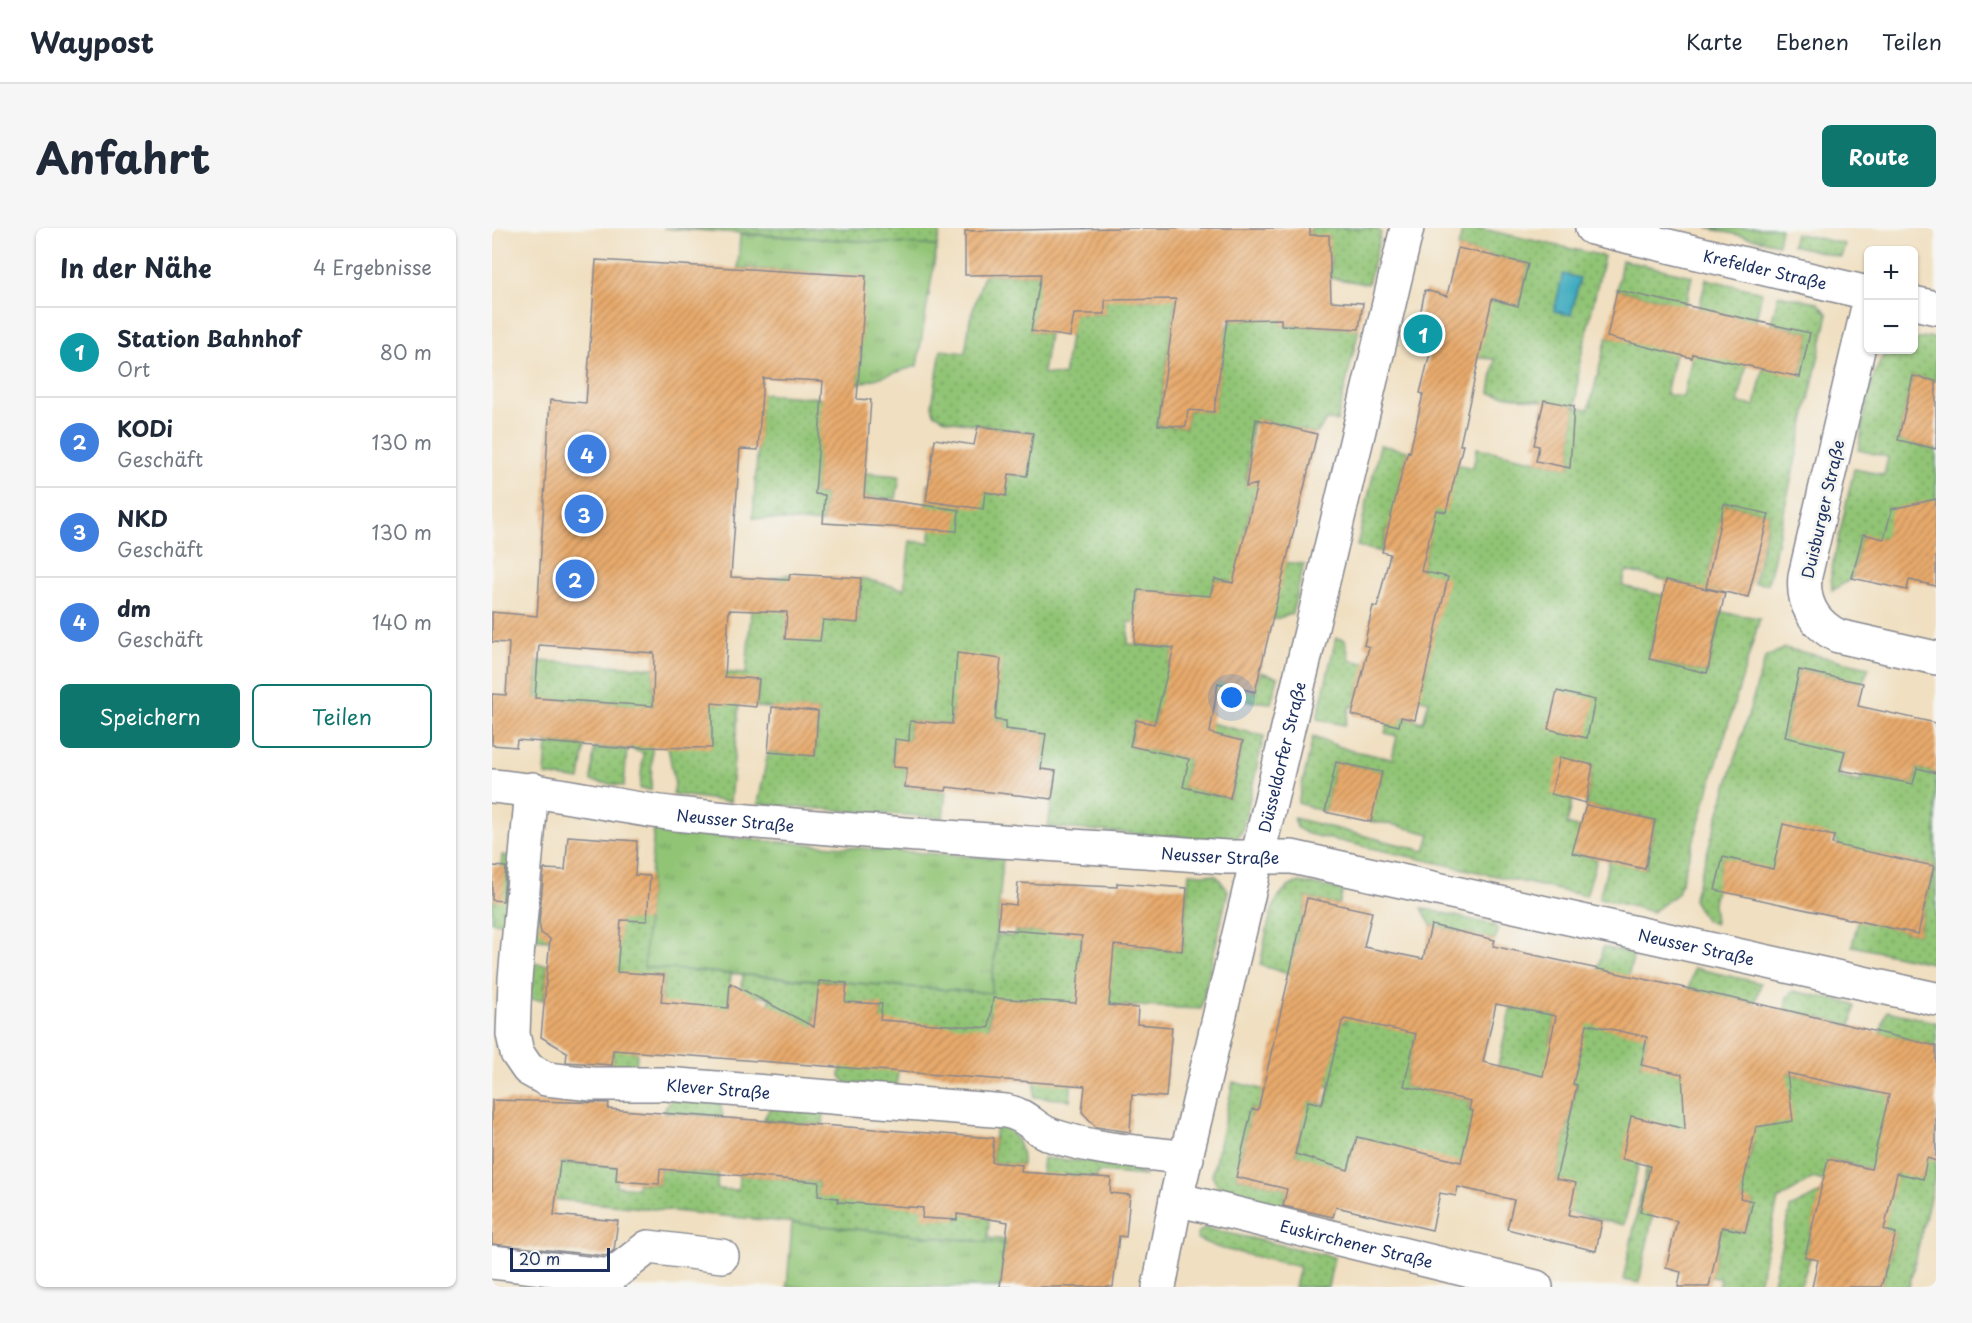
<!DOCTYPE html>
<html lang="de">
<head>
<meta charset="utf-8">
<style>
	:root { --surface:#fff; --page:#f6f6f7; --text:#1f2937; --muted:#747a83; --line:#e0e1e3; --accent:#0f766e }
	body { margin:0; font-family:"Playpen Sans",sans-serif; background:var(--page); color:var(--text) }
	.controls { position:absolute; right:18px; top:18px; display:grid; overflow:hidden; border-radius:9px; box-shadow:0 2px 4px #0004 }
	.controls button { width:54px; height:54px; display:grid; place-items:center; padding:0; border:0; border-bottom:2px solid var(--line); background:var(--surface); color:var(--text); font:30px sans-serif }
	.scale { position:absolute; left:18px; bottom:15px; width:100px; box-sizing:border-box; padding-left:6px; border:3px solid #1b2f5e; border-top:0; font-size:16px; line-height:21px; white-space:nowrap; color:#1b2f5e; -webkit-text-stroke:4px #f6f6f2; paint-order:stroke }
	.you { position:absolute; left:740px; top:470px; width:21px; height:21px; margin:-15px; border:4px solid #fff; border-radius:50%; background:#1a73e8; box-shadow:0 0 0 9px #1a73e833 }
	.badge { display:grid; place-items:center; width:39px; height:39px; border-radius:50%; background:var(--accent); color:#fff; font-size:20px; font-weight:700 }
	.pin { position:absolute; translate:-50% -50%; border:3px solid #fff; box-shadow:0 2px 6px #0006 }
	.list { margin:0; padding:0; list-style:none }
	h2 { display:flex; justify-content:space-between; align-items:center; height:78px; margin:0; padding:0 24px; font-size:26px }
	h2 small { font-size:20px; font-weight:400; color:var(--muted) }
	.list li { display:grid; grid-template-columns:39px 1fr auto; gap:18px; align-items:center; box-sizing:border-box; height:90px; padding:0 24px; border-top:2px solid var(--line) }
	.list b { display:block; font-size:22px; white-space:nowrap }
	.list p { margin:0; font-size:20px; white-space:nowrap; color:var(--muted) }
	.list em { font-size:20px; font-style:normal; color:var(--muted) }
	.actions { display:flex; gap:12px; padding:18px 24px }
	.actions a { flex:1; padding:14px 0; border:2px solid var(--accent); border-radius:9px; text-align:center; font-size:21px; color:var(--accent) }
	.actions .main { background:var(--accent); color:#fff }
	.map { position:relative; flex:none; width:1444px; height:1059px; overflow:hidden; border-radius:9px }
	header { display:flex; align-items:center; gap:36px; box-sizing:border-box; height:84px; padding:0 30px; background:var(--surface); border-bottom:2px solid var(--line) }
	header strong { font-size:28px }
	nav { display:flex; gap:33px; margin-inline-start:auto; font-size:21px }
	.intro { display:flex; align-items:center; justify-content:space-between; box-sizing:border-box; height:144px; padding:0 36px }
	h1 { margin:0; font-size:42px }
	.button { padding:15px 27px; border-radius:9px; background:var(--accent); color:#fff; font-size:21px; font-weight:700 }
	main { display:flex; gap:36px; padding:0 36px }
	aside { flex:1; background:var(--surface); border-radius:9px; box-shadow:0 2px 4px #0004 }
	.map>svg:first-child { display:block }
	.grass { fill:url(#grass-tufts); stroke:#567a6a; stroke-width:1.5 }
	.garden { fill:url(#garden-dots); stroke:#567a6a; stroke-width:1.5 }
	.water { fill:#41acbf; stroke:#2e6e8e; stroke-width:1.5 }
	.building { fill:url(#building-hatch); fill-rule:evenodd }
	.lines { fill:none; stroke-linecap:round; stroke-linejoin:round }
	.minor-casing { stroke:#86878f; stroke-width:36 }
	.minor { stroke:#fff; stroke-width:33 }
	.labels { text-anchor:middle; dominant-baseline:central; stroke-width:6; stroke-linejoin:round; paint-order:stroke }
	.street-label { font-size:16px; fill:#1b2f5e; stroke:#f6f6f2 }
</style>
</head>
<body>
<header>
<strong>Waypost</strong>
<nav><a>Karte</a><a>Ebenen</a><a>Teilen</a></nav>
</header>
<div class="intro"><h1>Anfahrt</h1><a class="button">Route</a></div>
<main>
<aside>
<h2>In der Nähe<small>4 Ergebnisse</small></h2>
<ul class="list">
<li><span class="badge" style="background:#0f9aa8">1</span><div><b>Station Bahnhof</b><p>Ort</p></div><em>80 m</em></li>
<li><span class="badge" style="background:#3f7fe0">2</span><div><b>KODi</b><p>Geschäft</p></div><em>130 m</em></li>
<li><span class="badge" style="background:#3f7fe0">3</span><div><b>NKD</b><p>Geschäft</p></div><em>130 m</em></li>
<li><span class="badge" style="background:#3f7fe0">4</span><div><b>dm</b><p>Geschäft</p></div><em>140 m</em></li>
</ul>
<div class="actions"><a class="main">Speichern</a><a>Teilen</a></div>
</aside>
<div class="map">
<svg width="1444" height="1059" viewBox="0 0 1444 1059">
	<defs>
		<pattern id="grass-tufts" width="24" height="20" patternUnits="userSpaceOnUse" patternTransform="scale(1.5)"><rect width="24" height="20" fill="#91c475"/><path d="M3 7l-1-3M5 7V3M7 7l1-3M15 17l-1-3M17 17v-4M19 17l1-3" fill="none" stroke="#76a063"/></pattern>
		<pattern id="garden-dots" width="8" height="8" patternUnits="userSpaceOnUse" patternTransform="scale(1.5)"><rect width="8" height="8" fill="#91c475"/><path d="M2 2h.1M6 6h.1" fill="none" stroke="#76a063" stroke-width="1.8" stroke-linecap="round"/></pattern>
		<pattern id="building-hatch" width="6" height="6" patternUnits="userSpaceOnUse" patternTransform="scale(1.5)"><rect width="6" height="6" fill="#e8aa6c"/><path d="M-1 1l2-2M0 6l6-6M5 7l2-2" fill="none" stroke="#bb8b5c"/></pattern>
	</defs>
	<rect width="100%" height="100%" fill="#f6f6f2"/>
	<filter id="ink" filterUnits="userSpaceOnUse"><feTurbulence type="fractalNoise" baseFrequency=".0167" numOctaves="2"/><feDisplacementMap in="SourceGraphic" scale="12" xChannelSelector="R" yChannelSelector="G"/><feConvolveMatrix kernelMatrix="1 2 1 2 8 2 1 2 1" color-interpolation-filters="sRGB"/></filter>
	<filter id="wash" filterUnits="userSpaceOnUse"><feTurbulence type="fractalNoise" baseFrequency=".008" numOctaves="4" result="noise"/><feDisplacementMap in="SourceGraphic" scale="24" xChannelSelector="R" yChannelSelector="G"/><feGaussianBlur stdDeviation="1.35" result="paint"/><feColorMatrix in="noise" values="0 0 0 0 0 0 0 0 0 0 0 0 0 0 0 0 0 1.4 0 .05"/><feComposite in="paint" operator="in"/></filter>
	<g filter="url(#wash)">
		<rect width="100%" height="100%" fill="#f0dfc0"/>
		<path class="grass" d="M 1215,0 L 1289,0 L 1286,16 Z
			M 248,6 L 445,18 L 425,138 L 366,156 L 373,48 L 246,40 Z
			M 162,599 L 238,610 L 511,631 L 499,765 L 151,739 Z
			M 300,995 L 513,1016 L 508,1059 L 295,1059 Z"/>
		<path class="garden" d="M 171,0 L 449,0 L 445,18 Z
			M 818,0 L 884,0 L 889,5 L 876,56 L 839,50 L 839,30 L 818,7 Z
			M 971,0 L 986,0 L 1112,28 L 1087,138 L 1084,179 L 1097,181 L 1115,109 L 1165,119 L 1175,73 L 1125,62 L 1130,32 L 1200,48 L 1174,166 L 1191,169 L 1199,133 L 1198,125 L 1249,90 L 1207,81 L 1214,51 L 1270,64 L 1246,175 L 1263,178 L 1271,140 L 1308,148 L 1318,105 L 1279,96 L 1286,67 L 1325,74 L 1336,86 L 1276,356 L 1262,355 L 1277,286 L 1233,276 L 1217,344 L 1229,365 L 1134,343 L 1130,358 L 1174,368 L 1178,408 L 1162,405 L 1157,431 L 1215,445 L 1229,384 L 1268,390 L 1186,665 L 1161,684 L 1107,670 L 1118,630 L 1143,635 L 1142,639 L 1154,641 L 1163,592 L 1094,577 L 1101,537 L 1089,535 L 1075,596 L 1088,600 L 1082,626 L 1105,631 L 1094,668 L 816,606 L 805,600 L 802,590 L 933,623 L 938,606 L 899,596 L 876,593 L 890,544 L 844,534 L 833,584 L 806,575 L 821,509 L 857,522 L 900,531 L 905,508 L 893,505 L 898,487 L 931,494 L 937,473 L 868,456 L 862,479 L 858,478 L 853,497 L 825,491 L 844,410 L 853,412 L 858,432 L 934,448 L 936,433 L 926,355 L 937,310 L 895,300 L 889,324 L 865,318 L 888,217 L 916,223 L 903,272 L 960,235 L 981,240 L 985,220 L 1078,240 L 1082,178 L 998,165 L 1003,131 L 921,125 L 927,96 L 1000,71 L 1026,77 L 1036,36 L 966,20 Z
			M 1303,5 L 1353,16 L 1349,29 L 1300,17 Z
			M 551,46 L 539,103 L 557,106 L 551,145 L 572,148 L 579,101 L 578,86 L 613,86 L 613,64 L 649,72 L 684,69 L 666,197 L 694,199 L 696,182 L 722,183 L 733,102 L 741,92 L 757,92 L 756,59 L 788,82 L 789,97 L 867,101 L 845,193 L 834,192 L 825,206 L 769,192 L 768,196 L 760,195 L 754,258 L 764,256 L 779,259 L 761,269 L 752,309 L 759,311 L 761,332 L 812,336 L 800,386 L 780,392 L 742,355 L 723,351 L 717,374 L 696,366 L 646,362 L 643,394 L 637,394 L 636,416 L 682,420 L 676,443 L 763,464 L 768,444 L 786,449 L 779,475 L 713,470 L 688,488 L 665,483 L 662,496 L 643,493 L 638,518 L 697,531 L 691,559 L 738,570 L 751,513 L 704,502 L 706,492 L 772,508 L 750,604 L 741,613 L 556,599 L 564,544 L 549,541 L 554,506 L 513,501 L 514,493 L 497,491 L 461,478 L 460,496 L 418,493 L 417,513 L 403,512 L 401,538 L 415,540 L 413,559 L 454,563 L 451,590 L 266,576 L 276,524 L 323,527 L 326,483 L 264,479 L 267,452 L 247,477 L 238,574 L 181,566 L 183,557 L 176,519 L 177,441 L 254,446 L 259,383 L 278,351 L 298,346 L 294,410 L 331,392 L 366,394 L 369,350 L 412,361 L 418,313 L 437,315 L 442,280 L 434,278 L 436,255 L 514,267 L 517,246 L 534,248 L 540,205 L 455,192 L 442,185 L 440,178 L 449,122 L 473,125 L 478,91 L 492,47 Z
			M 1437,109 L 1444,111 L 1444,153 L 1421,148 L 1406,212 L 1444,221 L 1444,312 L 1392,311 L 1371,307 L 1360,350 L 1340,363 L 1339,344 L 1362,241 L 1392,247 L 1396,229 L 1366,222 C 1372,195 1377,140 1397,122 L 1422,122 L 1422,112 Z
			M 269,166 L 331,170 L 323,266 L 333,267 L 331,295 L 261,290 Z
			M 373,245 L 408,248 L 404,271 L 372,269 Z
			M 1292,420 L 1377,439 L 1371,455 L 1307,442 L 1293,509 L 1355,514 L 1347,549 L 1368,554 L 1370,547 L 1421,556 L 1425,540 L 1444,545 L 1444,736 L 1360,718 L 1366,692 L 1426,706 L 1442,638 L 1381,625 L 1353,628 L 1342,608 L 1280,648 L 1259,636 L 1231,630 L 1221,675 L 1223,696 L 1213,692 L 1201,672 L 1273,430 Z
			M 46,433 L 162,440 L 159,562 L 148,561 L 151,525 L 138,521 L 141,477 L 59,471 L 55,515 L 93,518 L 88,552 L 53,547 L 55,515 L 41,513 Z
			M 102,520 L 135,521 L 132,558 L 99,553 Z
			M 10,627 L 19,628 L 15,695 L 0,694 L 0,672 L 7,672 Z
			M 697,645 L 724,647 L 736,663 L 709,781 L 600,776 L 582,828 L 578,872 L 542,869 L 543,854 L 500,784 L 498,784 L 494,829 L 406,839 L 405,859 L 354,855 L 348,848 L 349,839 L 388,793 L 390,779 L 385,776 L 366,775 L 354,783 L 323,781 L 321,811 C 301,792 307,786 277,784 L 278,769 L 249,767 L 251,747 L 499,765 L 505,707 L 522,708 L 523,703 L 590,706 L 588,733 L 622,717 L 690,723 Z
			M 808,654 L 851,662 L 847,677 L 815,670 L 801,730 L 1001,791 L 992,823 L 924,808 L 912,858 L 979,873 L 977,882 L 981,883 L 983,940 L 864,945 L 803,927 L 811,892 L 760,881 L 744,949 L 795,961 L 791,978 L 729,965 L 720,948 L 741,854 L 833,877 L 838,859 L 834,857 L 849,794 L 853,794 L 856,776 L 803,748 L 768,737 C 775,710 775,661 808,654 Z
			M 47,666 L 155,693 L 152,739 L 239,746 L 232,829 L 169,775 L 172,748 L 146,814 L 144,839 L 120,837 L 125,778 L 103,715 L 43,711 Z
			M 930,680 L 1002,697 L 1006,703 L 1003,712 L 939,697 Z
			M 1111,719 L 1142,726 L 1136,749 L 1106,742 Z
			M 40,735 L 55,737 L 52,772 L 37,771 Z
			M 1202,740 L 1269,755 L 1263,775 L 1197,761 Z
			M 1301,763 L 1359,775 L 1363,779 L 1359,797 L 1293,782 L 1295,769 Z
			M 1019,778 L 1064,788 L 1058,815 L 1095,795 L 1155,808 L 1149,837 L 1169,817 L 1376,863 L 1377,859 L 1444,881 L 1444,944 L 1417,1059 L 1389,1059 L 1404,1005 L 1368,997 L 1405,947 L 1337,931 L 1332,953 L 1321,950 L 1286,972 L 1266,1059 L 1227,1059 L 1229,1051 L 1219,1049 L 1230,999 L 1253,1004 L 1261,974 L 1225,964 L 1230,940 L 1254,945 L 1261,915 L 1193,899 L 1188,920 L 1152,914 L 1132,997 L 1077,984 L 1064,951 L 1085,857 L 1006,838 Z
			M 1395,783 L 1444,794 L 1444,818 L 1388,805 Z
			M 179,871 L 228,875 L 231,889 L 171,884 Z
			M 279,879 L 332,883 L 331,897 L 271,892 Z
			M 504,896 C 523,903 531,917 530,937 L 500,934 Z
			M 1158,924 L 1164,972 L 1147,1055 L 1131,1052 Z
			M 0,929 L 126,938 L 124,958 L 145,960 L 146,955 L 167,956 L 168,941 L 226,946 L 225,961 L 246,962 L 247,947 L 327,954 L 326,968 L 397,958 L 465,992 L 466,979 L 497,991 L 496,1010 L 543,1015 L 551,930 L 629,936 L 654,948 L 606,944 L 605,949 L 574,947 L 573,963 L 545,1019 L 0,965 Z
			M 1329,965 L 1313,1028 L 1318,1030 L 1309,1057 L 1280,1059 L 1298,980 Z
			M 713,1000 L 842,1029 L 836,1059 L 803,1059 L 808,1039 L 727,1020 L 705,1011 L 706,1005 Z"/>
		<path class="water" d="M 1071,46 L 1088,50 L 1079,87 L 1062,83 Z"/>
		<g id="blocks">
			<path class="building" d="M 628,0 L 818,0 L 818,7 L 837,7 L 839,73 L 871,75 L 867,101 L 789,97 L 789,91 L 735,92 L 722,184 L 696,182 L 694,199 L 666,197 L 684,71 L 613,72 L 613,86 L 582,86 L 578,109 L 539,103 L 549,46 L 473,47 L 473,3 Z
				M 966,20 L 1036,36 L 1026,78 L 1000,71 L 968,217 L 971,217 L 954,284 L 944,282 L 929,343 L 956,349 L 923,492 L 909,489 L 907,498 L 860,487 L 877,419 L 872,417 L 881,378 L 885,379 L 898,326 L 890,324 L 910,244 L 916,223 L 918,224 L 931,166 L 928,165 L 940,117 L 923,113 L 933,62 L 955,68 Z
				M 104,32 L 374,48 L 365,171 L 379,172 L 372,269 L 467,282 L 465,303 L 331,295 L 333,267 L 323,266 L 331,153 L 271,150 L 266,222 L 248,221 L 239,349 L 297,352 L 298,346 L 369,350 L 366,395 L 331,392 L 328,413 L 293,411 L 295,384 L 237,382 L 233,449 L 267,451 L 264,479 L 220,475 L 220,520 L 138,519 L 138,521 L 25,512 L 24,519 L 0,517 L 0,466 L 14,467 L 17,415 L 0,414 L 0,384 L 45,388 L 58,172 L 94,175 ZM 47,417 L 162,425 L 161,478 L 43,470 Z
				M 1125,62 L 1318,105 L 1308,149 L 1201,126 L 1200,130 L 1115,109 Z
				M 1421,148 L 1444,153 L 1444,221 L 1406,212 Z
				M 1052,172 L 1082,178 L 1078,240 L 1044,233 L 1047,218 L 1042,217 Z
				M 764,191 L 825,206 L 763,464 L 726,455 L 718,505 L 751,513 L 738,570 L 691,559 L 697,531 L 638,518 L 644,492 L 662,496 L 682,420 L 642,416 L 646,362 L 718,368 L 723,351 L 741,355 L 765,256 L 754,259 Z
				M 486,198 L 541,205 L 535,248 L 517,246 L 514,268 L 493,264 L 491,281 L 434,273 L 443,211 L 482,217 Z
				M 1444,271 L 1444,358 L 1417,352 L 1415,362 L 1360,350 L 1371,306 L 1392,311 L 1400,281 Z
				M 1232,276 L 1277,286 L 1256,369 L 1214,360 Z
				M 1174,352 L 1233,365 L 1215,445 L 1157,431 Z
				M 465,425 L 509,431 L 503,492 L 514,493 L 513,501 L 554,506 L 549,541 L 564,543 L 560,571 L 455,559 L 454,563 L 413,559 L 415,540 L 401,539 L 403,511 L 417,513 L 418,493 L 460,496 Z
				M 1307,442 L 1371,455 L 1366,478 L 1444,495 L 1444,545 L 1425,540 L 1421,556 L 1348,542 L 1353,523 L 1293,509 Z
				M 1065,463 L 1103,472 L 1095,510 L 1056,501 Z
				M 280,479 L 326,483 L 323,528 L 276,524 Z
				M 1068,529 L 1101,537 L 1094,575 L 1059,566 Z
				M 844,534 L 890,544 L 879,594 L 833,584 Z
				M 1094,577 L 1163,592 L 1153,641 L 1080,625 Z
				M 1291,596 L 1342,608 L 1340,616 L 1442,638 L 1426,706 L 1223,662 L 1231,629 L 1281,641 Z
				M 76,608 L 145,613 L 143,647 L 158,648 L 155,693 L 129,692 L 125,744 L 172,747 L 169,774 L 236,780 L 238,755 L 322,799 L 327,753 L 355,755 L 353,774 L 390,776 L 388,792 L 497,800 L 501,770 L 584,775 L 590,708 L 506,701 L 508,675 L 524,677 L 526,655 L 625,659 L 625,655 L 695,660 L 690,723 L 622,717 L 617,777 L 646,780 L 645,796 L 680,799 L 674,869 L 640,867 L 638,904 L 604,899 L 590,884 L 593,858 L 121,822 L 120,837 L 74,834 L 75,824 L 49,809 L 58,711 L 49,705 L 47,695 L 52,641 L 73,642 Z
				M 0,638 L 14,639 L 11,673 L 0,672 Z
				M 815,670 L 880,684 L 872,719 L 931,731 L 939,697 L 1003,712 L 1001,718 L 1294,782 L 1444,818 L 1444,933 L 1435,930 L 1431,951 L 1405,945 L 1392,1002 L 1404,1005 L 1389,1059 L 1320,1059 L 1326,1032 L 1313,1029 L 1336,931 L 1379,941 L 1397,867 L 1295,845 L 1301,893 L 1264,899 L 1248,970 L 1261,973 L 1253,1004 L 1230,999 L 1217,1059 L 1186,1059 L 1189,1044 L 1174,1040 L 1185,993 L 1148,984 L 1158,938 L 1130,931 L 1139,888 L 1193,901 L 1190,846 L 1149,837 L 1155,809 L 1095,796 L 1081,856 L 1085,857 L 1064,951 L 1084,955 L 1077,987 L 1110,993 L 1104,1023 L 1015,1001 L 1022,972 L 966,959 L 964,968 L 948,965 L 940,1002 L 844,979 L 841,989 L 791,978 L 795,961 L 744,949 L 760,881 L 766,882 ZM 1004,776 L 1064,788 L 1051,848 L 991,834 ZM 853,791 L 924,806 L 912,858 L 979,873 L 977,882 L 981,883 L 969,934 L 865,909 L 856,942 L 803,926 L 816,873 L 830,876 L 850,794 Z
				M 0,872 L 117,875 L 116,881 L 502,910 L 500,934 L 530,937 L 529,944 L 619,950 L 618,965 L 638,967 L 634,1009 L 627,1008 L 621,1059 L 508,1059 L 516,994 L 465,986 L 465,992 L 430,990 L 431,980 L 346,974 L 346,970 L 326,968 L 327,954 L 168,941 L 167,956 L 124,953 L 125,938 L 68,933 L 62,987 L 126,993 L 122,1022 L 114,1028 L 0,1016 Z"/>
		</g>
	</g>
	<g filter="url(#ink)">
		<use href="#blocks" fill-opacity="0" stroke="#86878f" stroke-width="1.5"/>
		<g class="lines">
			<g class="minor-casing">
				<g id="minor">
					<path id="s1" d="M 1100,0 L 1376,65"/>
					<path d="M 1422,75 L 1444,80"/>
					<path d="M 1376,79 L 1313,348 C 1310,375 1322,396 1346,408 L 1444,430"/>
					<path id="s2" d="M 0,558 C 62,563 122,579 184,586 C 367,605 552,615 735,629 L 800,629 L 1444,771"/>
					<path id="s3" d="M 40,561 L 23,751 L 21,806 L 25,825 L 36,841 L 54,851 L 100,856 L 174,856 L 514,883 C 538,888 541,902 562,908 C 604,922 651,924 695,930"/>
					<path id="s4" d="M 684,971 L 1044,1059"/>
					<path d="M 0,1034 L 119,1048 L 156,1019 L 230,1028"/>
					<path id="s5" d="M 667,1059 L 684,971 L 915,0"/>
				</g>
			</g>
			<use href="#minor" class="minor"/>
		</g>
	</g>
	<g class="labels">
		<g class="street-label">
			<text stroke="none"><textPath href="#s1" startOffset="178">Krefelder Straße</textPath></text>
			<text transform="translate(1330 281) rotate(-77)">Duisburger Straße</text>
			<text stroke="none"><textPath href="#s5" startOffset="544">Düsseldorfer Straße</textPath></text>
			<text stroke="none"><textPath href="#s2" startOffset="246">Neusser Straße</textPath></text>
			<text stroke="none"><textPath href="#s2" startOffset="732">Neusser Straße</textPath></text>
			<text stroke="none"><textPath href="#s2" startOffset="1218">Neusser Straße</textPath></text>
			<text stroke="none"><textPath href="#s3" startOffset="478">Klever Straße</textPath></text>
			<text stroke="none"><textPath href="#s4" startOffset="186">Euskirchener Straße</textPath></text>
		</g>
	</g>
</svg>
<div class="controls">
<button>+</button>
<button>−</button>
</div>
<div class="scale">20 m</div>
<div class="you"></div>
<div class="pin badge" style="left:931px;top:106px;background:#0f9aa8">1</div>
<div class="pin badge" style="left:83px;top:351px;background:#3f7fe0">2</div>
<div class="pin badge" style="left:92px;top:286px;background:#3f7fe0">3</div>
<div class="pin badge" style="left:95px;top:226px;background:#3f7fe0">4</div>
</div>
</main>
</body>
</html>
